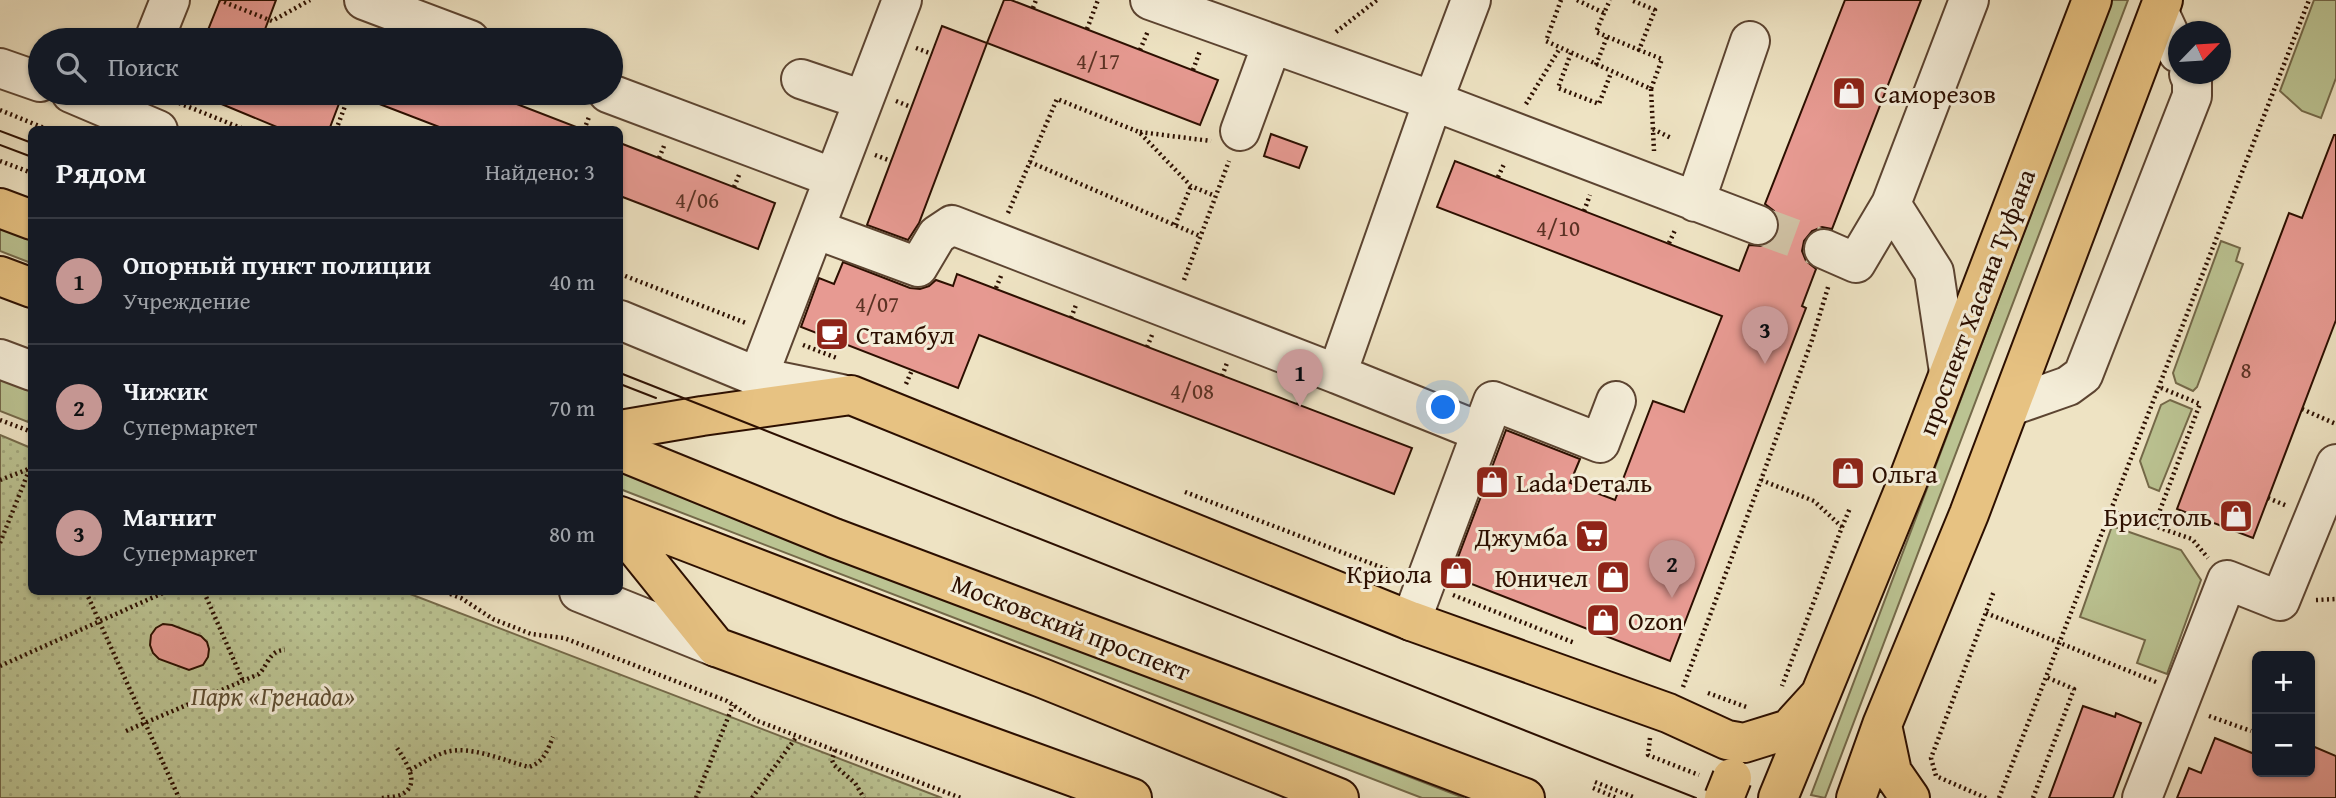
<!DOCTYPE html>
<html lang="ru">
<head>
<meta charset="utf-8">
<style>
	:root { --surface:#171b24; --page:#242831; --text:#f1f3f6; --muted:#9ea1a6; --line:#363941; --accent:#c59692 }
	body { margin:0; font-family:"Gentium Book Plus",serif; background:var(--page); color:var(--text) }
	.controls { position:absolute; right:21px; bottom:21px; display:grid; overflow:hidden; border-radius:10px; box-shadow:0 2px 5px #0004 }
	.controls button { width:63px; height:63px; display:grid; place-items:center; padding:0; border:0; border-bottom:2px solid var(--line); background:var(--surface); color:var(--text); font:35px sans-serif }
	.compass { position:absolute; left:2168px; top:21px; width:63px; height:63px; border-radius:50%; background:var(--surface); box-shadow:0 2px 5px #0004; rotate:65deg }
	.you { position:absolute; left:1444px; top:408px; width:24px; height:24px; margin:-18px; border:5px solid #fff; border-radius:50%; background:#1a73e8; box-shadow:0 0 0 10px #1a73e833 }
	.badge { display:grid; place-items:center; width:46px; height:46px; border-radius:50%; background:var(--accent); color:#111; font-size:23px; font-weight:700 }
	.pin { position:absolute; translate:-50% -58px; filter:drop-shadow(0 2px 4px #0008) }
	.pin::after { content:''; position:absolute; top:37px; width:24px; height:21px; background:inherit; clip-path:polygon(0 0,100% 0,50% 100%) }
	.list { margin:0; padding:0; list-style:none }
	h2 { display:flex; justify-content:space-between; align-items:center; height:91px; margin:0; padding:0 28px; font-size:30px }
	h2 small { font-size:23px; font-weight:400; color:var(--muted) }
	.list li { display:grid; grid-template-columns:46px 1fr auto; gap:21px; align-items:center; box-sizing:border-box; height:126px; padding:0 28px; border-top:2px solid var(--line) }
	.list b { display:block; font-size:26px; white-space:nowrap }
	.list p { margin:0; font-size:23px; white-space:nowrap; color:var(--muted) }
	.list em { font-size:23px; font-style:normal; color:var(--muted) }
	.icon { flex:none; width:38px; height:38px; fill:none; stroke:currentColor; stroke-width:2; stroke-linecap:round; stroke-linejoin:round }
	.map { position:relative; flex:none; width:2336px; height:798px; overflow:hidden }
	.search { position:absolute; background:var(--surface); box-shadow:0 2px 5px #0004; left:28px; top:28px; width:595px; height:77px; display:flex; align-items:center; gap:18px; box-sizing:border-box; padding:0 24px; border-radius:38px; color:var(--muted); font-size:26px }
	.panel { position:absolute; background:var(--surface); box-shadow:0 2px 5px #0004; left:28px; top:126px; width:595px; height:469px; border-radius:10px }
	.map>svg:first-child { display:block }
	.grass { fill:#bbc392; stroke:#746949; stroke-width:2 }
	.park { fill:url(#park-dots); stroke:#746949; stroke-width:2 }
	.building { fill:#e79a92; stroke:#2c0f00; stroke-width:2 }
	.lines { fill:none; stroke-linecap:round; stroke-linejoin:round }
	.minor-tunnel { stroke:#d1c3a6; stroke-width:38; stroke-dasharray:38 19; stroke-linecap:butt }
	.minor-casing { stroke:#5c4431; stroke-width:42 }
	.major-casing { stroke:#2c0f00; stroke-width:42 }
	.path { stroke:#2c0f00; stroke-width:4.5; stroke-dasharray:2 3.5; stroke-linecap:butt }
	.minor { stroke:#f4edd8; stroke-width:38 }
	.major { stroke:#e7c282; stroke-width:38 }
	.tram { stroke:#2c0f00; stroke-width:2 }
	.major-bridge-casing { stroke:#2c0f00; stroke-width:42; stroke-linecap:butt }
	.major-bridge { stroke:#e7c282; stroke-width:38 }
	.labels { text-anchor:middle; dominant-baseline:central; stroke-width:6; stroke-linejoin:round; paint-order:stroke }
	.number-label { font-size:23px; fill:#5b3224 }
	.poi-label { font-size:26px; fill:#2c0f00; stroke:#f4edd8; text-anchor:start }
	.street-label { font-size:26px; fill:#2c0f00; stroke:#f4edd8 }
	.park-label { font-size:26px; font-style:italic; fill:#5e4e33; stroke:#f4edd8 }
</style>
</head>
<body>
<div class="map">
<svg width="2336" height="798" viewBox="0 0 2336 798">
	<defs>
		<pattern id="park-dots" width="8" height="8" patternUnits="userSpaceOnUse" patternTransform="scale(1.75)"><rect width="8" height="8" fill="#bbc392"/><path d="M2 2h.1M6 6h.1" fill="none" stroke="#a1a67c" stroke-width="1.8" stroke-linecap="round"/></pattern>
	</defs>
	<rect width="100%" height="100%" fill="#eee3c3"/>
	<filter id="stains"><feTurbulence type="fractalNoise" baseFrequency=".00286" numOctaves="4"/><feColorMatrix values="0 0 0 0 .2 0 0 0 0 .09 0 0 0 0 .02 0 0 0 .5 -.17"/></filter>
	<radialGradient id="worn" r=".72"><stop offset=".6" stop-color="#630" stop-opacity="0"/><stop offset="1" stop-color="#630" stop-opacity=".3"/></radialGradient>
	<path class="grass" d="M 2112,0 L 2128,0 L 1825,798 L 1811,795 Z
		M 2314,0 L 2336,0 L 2336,78 L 2321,118 L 2302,111 L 2280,91 Z
		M 0,225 L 31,237 L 31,263 L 0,251 Z
		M 2221,241 L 2240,248 L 2236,261 L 2243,264 L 2197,387 L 2193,391 L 2176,383 L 2173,373 Z
		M 0,367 L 32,380 L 31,413 L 28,422 L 0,411 Z
		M 2170,400 L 2192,409 L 2159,491 L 2149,487 L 2140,461 L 2161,405 Z
		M 620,465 L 1162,681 L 1464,798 L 1422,798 L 620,489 Z
		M 2112,526 L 2181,550 L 2201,580 L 2167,674 L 2137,663 L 2145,640 L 2080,617 Z"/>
	<path class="park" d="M 0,435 L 31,448 L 32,592 L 405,592 L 942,798 L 0,798 Z"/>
	<path class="building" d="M 220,0 L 276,0 L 261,40 L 204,40 Z
		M 1004,0 L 1011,0 L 1218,80 L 1200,125 L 987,43 Z
		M 1845,0 L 1921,0 L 1832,229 L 1822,227 L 1812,231 L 1804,241 L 1802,251 L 1806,261 L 1816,269 L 1802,306 L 1806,308 L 1670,661 L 1451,576 L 1506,430 L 1580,459 L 1570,483 L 1615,500 L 1653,401 L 1684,412 L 1722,316 L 1437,207 L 1455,161 L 1739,271 L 1749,245 L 1762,246 L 1772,241 L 1778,233 L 1779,221 L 1774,211 L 1765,204 Z
		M 942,26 L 987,43 L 919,223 L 908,240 L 867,225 Z
		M 195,93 L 343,93 L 329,130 L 284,130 Z
		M 356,93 L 488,93 L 579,128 L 578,130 L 447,130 L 356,95 Z
		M 1271,134 L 1307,147 L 1299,168 L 1264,156 Z
		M 2334,135 L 2336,135 L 2336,320 L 2253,538 L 2177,509 L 2289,213 L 2302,218 Z
		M 620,143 L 775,203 L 758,249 L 620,196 Z
		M 843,262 L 910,288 L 920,289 L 929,286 L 936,280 L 953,286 L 957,274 L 1412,448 L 1394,494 L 979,335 L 958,388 L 801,327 L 819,278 L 834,284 Z
		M 163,624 L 172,625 L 201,636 L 207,642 L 209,649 L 208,657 L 203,665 L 189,670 L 159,659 L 153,653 L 150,645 L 151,635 L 156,628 Z
		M 2083,706 L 2115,717 L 2116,713 L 2141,723 L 2113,798 L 2049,798 Z
		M 2215,738 L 2257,755 L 2257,772 L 2310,772 L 2310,745 L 2336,756 L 2336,798 L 2177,798 L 2189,768 L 2201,773 Z"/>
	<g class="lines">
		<path class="minor-tunnel" d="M 1758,225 L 1824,249"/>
		<g class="minor-casing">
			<path id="minor" d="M 364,0 L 470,40
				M 1150,0 L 1433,101 L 1758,225
				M 2159,12 L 2178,53
				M 154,40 L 170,0
				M 0,68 L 40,82
				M 801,79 L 863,100
				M 71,93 L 158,130
				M 608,93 L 834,178
				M 1240,131 L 1272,44
				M 1695,202 L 1750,41
				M 1891,204 L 1934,272 L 1949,372
				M 815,229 L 918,267 L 937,235 L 952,225 L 1337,374 L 1433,101 L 1471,0
				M 1824,249 L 1856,263 L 1891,204 L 1969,0
				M 620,320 L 758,377 L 842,394
				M 0,359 L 32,371
				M 1337,374 L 1481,432
				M 758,377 L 902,0
				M 2011,406 L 2068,386 L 2083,375 L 2192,96 L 2192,81 L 2189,74
				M 579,592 L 716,647
				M 1411,621 L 1493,401 L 1600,443 L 1616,401
				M 2142,798 L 2227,580 L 2280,601 L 2336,464"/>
		</g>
		<g class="major-casing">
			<path id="major" d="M 0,208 L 32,220
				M 0,276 L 32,288
				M 620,430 L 702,416 L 851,395 L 1411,621 L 1668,713 L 1727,740 L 1744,743 L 1789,729 L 1818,697
				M 620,451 L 834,538 L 1525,798
				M 620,516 L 1042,678 L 1339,798
				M 620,528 L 716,647 L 1132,798
				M 1882,725 L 1892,772 L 1910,798
				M 1778,798 L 1907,483 L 2092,0
				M 1856,798 L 1882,725 L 1969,514 L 2163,0"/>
		</g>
		<path class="path" d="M 219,0 L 272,21 L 310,0
			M 1561,0 L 1546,41 L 1651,89 L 1662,59 L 1639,50 L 1655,10 L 1631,0
			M 1577,0 L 1604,13 L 1610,0
			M 1033,8 L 1036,0
			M 1604,13 L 1596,32 L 1639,50
			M 1087,29 L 1098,0
			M 1336,32 L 1377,0
			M 916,48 L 932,54
			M 1140,50 L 1148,31
			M 1571,53 L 1558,88 L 1599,104 L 1611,73
			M 1596,65 L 1607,37
			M 1193,70 L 1200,51
			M 1651,89 L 1654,151
			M 509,101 L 512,93
			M 896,101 L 911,107
			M 179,103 L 246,130
			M 1526,104 L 1560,48
			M 0,110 L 49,130
			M 1653,129 L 1671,138
			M 336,130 L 350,93
			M 584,130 L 589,117
			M 1140,132 L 1211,141
			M 875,155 L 891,161
			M 659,158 L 664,146
			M 0,161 L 32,173
			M 1030,162 L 1200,236
			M 1498,177 L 1505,162
			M 734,187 L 739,175
			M 1584,211 L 1590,195
			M 1008,213 L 1057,99 L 1139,132 L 1191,186 L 1215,196
			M 1175,225 L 1191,186
			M 1669,243 L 1676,228
			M 620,274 L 746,323
			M 1184,280 L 1229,161
			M 996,288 L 1001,276
			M 1071,318 L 1076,305
			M 803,345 L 837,358
			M 1147,347 L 1152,335
			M 1222,376 L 1227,363
			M 906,384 L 912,370
			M 1298,405 L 1303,392
			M 2302,409 L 2336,424
			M 0,420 L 32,432
			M 0,480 L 31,468
			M 1761,480 L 1814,501 L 1842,527 L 1782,686
			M 1185,492 L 1396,573
			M 2268,498 L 2287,506
			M 2111,511 L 2192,539 L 2208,558
			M 2154,526 L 2200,404 L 2159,387
			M 1842,527 L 1850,508
			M 0,543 L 32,463
			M 86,592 L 179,798
			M 204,592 L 243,681
			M 445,592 L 461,598 L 493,619 L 531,634 L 564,638 L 727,701 L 755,720 L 961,798
			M 1453,595 L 1575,643
			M 2316,600 L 2336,599
			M 1986,613 L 2156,682
			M 0,666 L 165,592
			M 1683,687 L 1761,480 L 1812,340 L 1829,284
			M 1708,693 L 1749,708
			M 2209,716 L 2251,731
			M 126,731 L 259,674 C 268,665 269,650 285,650
			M 1650,738 L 1648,755 L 1699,775
			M 835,750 L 832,760 L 834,765 L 855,783 L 864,798
			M 410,770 C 421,764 433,756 446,752 C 471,745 505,761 529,767 C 544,762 547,751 553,737
			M 1595,782 L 1636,798
			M 1593,788 L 1617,798
			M 382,798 C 388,797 399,797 404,793 C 421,782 404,759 397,748
			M 696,798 L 733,705
			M 752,798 L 797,736
			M 1986,798 L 1936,776 L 1931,758 L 1994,591
			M 1999,798 L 2309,0
			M 2033,798 L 2074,689 L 2046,677"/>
		<use href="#minor" class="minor"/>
		<use href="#major" class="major"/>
		<path class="tram" d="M 0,131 L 32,143
			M 0,145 L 32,157
			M 620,373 L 1696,798
			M 620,384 L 656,398"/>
		<g class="major-bridge-casing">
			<path id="major-bridge" d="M 1724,798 L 1732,778"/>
		</g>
		<use href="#major-bridge" class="major-bridge"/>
	</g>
	<defs>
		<g id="shop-square" transform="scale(1.75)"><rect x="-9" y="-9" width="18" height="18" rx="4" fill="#8f2418" stroke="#f4edd8"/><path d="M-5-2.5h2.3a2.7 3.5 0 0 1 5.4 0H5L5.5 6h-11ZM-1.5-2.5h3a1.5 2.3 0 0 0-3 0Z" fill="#fff"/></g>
		<g id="cafe-square" transform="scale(1.75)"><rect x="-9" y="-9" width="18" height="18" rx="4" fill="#8f2418" stroke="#f4edd8"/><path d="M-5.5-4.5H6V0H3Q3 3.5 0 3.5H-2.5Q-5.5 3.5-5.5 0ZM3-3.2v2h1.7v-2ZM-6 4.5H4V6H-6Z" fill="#fff"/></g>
		<g id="supermarket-square" transform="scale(1.75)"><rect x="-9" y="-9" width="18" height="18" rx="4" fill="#8f2418" stroke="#f4edd8"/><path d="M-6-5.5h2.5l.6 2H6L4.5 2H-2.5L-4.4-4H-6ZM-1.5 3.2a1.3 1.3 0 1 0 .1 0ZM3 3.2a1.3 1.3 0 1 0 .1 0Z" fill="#fff"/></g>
	</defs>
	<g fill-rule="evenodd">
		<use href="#shop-square" x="1849" y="93"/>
		<use href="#cafe-square" x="832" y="334"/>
		<use href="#shop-square" x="1848" y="473"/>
		<use href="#shop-square" x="1492" y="482"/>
		<use href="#shop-square" x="2236" y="516"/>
		<use href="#supermarket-square" x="1592" y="536"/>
		<use href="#shop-square" x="1456" y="573"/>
		<use href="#shop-square" x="1613" y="577"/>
		<use href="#shop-square" x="1603" y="620"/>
	</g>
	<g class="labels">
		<g class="number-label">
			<text x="1098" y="60">4/17</text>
			<text x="697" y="199">4/06</text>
			<text x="1558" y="227">4/10</text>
			<text x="877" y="303">4/07</text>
			<text x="2246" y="369">8</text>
			<text x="1192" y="390">4/08</text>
		</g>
		<g class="poi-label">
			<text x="1874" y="93">Саморезов</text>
			<text x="856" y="334">Стамбул</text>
			<text x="1872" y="473">Ольга</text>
			<text x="1516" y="482">Lada Dеталь</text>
			<text x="2212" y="516" text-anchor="end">Бристоль</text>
			<text x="1568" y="536" text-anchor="end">Джумба</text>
			<text x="1432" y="573" text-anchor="end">Криола</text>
			<text x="1588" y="577" text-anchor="end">Юничел</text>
			<text x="1628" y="620">Ozon</text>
		</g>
		<g class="street-label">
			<text transform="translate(1976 302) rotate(-69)">проспект Хасана Туфана</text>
			<text transform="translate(1071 627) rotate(21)">Московский проспект</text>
		</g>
		<g class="park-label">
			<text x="273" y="695">Парк «Гренада»</text>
		</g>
	</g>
	<rect width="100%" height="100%" filter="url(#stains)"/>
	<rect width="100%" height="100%" fill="url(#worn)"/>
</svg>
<div class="controls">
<button>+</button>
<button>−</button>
</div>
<svg class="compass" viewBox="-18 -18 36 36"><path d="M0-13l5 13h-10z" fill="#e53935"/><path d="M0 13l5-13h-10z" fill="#9ea1a6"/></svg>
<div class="you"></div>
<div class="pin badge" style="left:1300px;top:407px">1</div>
<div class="pin badge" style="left:1672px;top:598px">2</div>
<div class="pin badge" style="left:1765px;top:364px">3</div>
<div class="search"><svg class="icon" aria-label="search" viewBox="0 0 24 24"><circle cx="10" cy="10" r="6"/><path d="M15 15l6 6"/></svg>Поиск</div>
<section class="panel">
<h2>Рядом<small>Найдено: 3</small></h2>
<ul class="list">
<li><span class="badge">1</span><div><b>Опорный пункт полиции</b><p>Учреждение</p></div><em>40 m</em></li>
<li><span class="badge">2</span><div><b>Чижик</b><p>Супермаркет</p></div><em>70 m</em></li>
<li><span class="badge">3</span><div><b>Магнит</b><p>Супермаркет</p></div><em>80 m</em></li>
</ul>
</section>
</div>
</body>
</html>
